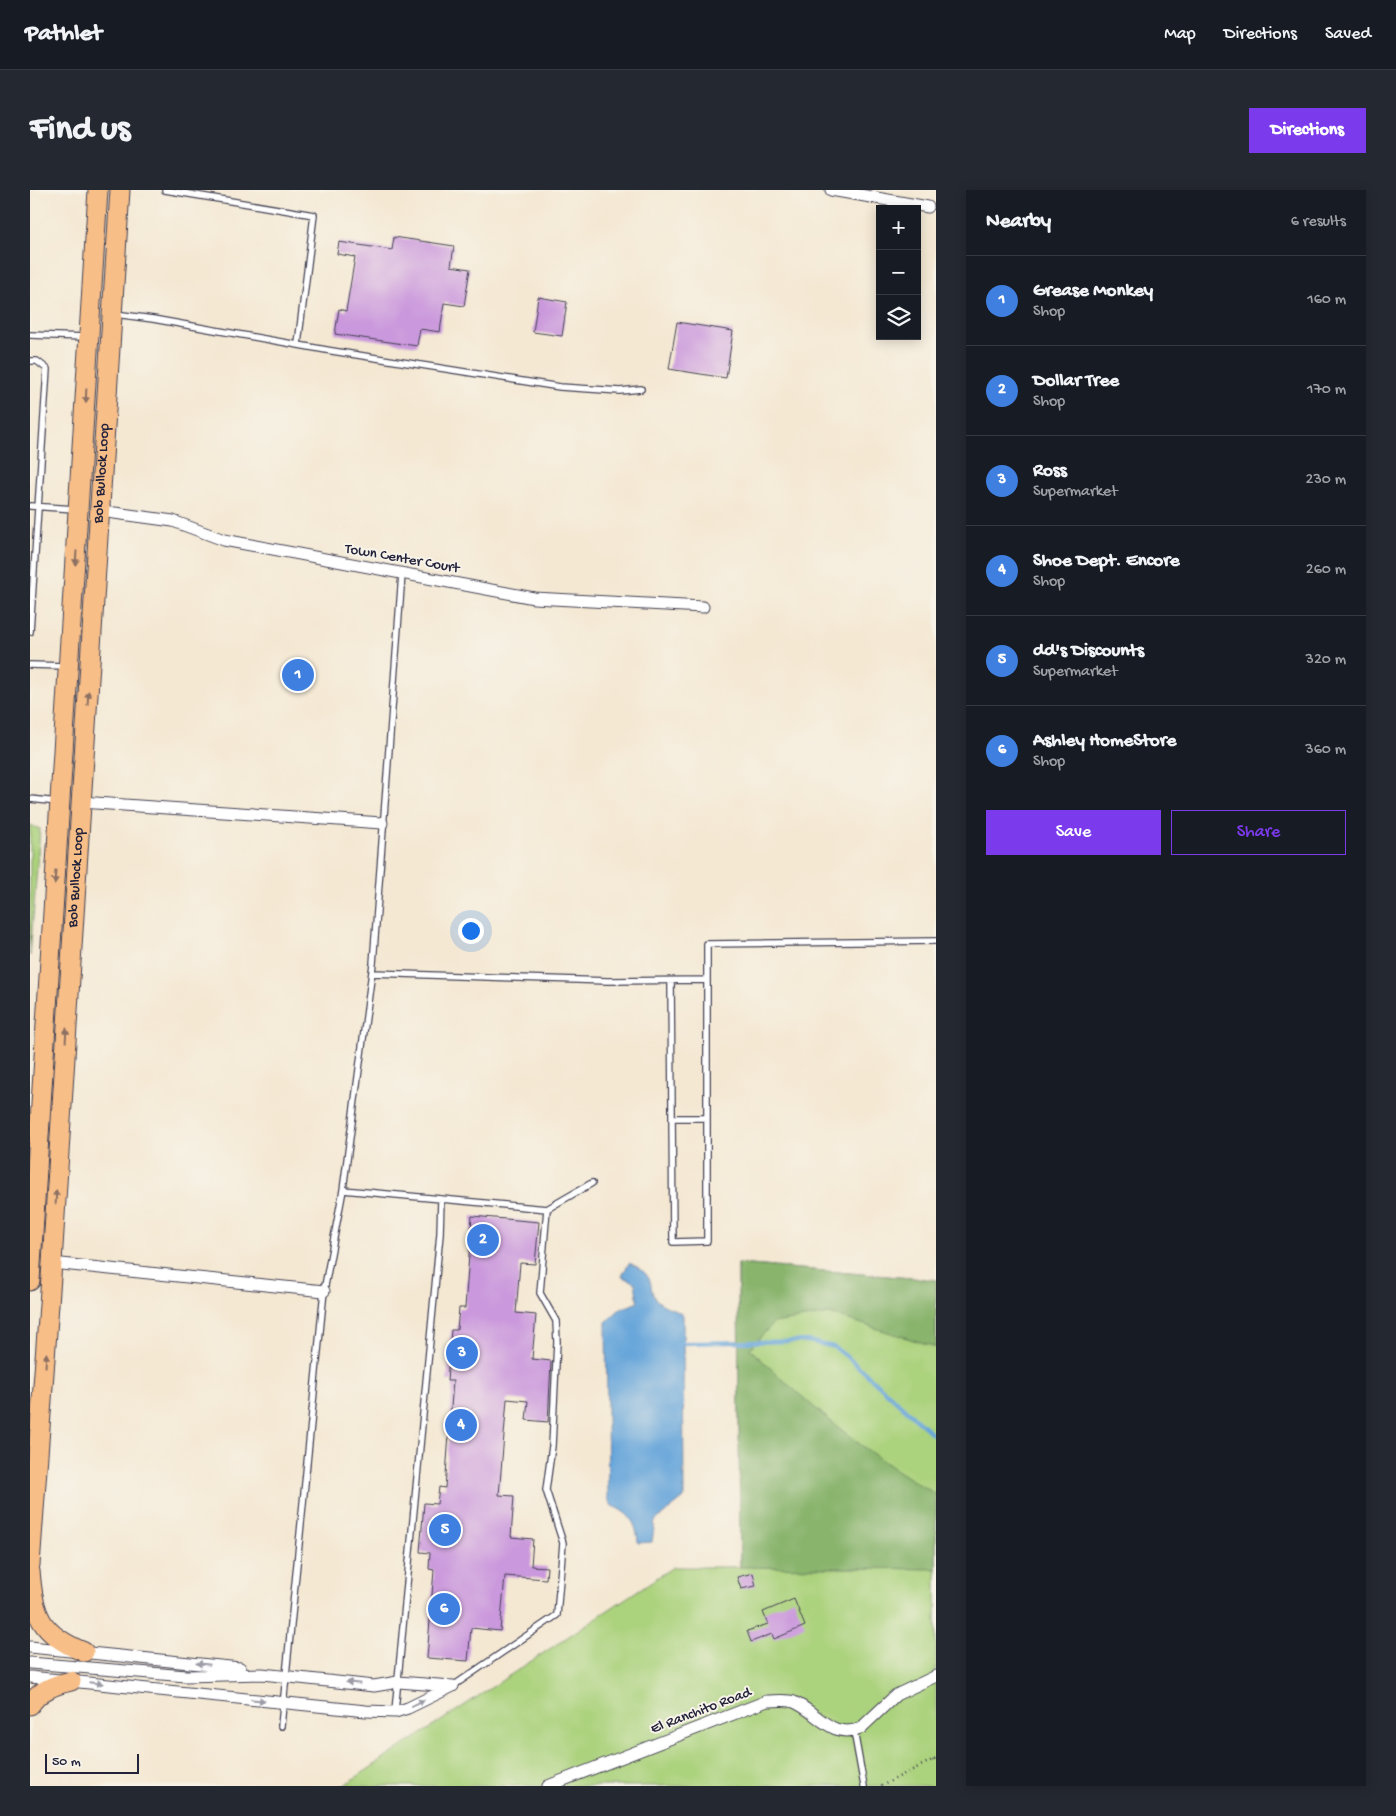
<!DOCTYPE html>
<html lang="en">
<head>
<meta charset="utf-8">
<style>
	:root { --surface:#171b24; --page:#242831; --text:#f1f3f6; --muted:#9ea1a6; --line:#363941; --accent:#7c3aed }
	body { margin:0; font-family:"Gochi Hand",sans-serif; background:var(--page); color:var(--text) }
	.controls { position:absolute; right:15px; top:15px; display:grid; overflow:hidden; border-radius:0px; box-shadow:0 2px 12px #0003 }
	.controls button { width:45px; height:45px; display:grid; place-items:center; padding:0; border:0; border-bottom:1px solid var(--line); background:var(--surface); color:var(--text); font:25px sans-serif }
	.scale { position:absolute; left:15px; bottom:12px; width:94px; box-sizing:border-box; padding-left:5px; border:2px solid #22223b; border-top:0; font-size:14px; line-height:18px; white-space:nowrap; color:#22223b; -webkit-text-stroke:4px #f7f3e8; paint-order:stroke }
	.you { position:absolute; left:440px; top:740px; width:18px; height:18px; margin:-12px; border:4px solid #fff; border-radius:50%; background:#1a73e8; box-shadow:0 0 0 8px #1a73e833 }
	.badge { display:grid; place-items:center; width:32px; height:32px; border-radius:50%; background:var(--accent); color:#fff; font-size:16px; font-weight:700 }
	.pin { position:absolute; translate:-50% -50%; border:2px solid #fff; box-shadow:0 1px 5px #0006 }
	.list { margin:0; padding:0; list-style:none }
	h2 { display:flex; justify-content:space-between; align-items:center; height:65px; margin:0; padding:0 20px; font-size:21px }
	h2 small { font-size:16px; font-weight:400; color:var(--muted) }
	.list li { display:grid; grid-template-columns:32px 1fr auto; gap:15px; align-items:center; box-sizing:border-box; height:90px; padding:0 20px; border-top:1px solid var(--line) }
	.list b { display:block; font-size:19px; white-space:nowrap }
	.list p { margin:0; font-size:16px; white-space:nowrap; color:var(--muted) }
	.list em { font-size:16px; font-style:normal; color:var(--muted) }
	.actions { display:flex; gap:10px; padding:15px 20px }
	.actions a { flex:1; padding:11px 0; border:1px solid var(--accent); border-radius:0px; text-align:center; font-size:18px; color:var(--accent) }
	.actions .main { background:var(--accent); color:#fff }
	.icon { flex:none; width:28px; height:28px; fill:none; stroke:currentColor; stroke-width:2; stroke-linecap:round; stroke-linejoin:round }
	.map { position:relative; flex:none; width:906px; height:1596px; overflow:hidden; border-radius:0px }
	header { display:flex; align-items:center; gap:30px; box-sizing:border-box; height:70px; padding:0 25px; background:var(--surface); border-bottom:1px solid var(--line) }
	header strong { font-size:24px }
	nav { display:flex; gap:28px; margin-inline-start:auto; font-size:18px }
	.intro { display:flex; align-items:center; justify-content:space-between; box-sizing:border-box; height:120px; padding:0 30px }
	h1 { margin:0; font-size:35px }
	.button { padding:12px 22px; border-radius:0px; background:var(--accent); color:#fff; font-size:18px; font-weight:700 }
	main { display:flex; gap:30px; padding:0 30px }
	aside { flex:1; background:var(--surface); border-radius:0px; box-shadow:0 2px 12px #0003 }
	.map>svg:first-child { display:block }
	.green { fill:#abd27d; stroke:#667a5c }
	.forest { fill:#88b46c; stroke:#556b54 }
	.water { fill:#68a6da; stroke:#45648a }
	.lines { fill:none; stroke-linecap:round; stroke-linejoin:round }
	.stream { stroke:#68a6da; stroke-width:4 }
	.building { fill:#ca98dc }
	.service-casing { stroke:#424052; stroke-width:8 }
	.minor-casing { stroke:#424052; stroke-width:13 }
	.trunk-casing { stroke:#424052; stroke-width:21 }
	.path { stroke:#424052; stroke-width:2.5; stroke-dasharray:1 4; stroke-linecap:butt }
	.service { stroke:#fff; stroke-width:5.5 }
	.minor { stroke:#fff; stroke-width:11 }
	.trunk { stroke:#f7be88; stroke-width:19 }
	.oneway { fill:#8c7062 }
	.oneway2 { fill:#9c9ca7 }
	.labels { text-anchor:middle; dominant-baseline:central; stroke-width:4; stroke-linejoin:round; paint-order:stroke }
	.street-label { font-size:15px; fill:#22223b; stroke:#f7f3e8 }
</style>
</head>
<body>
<header>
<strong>Pathlet</strong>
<nav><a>Map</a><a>Directions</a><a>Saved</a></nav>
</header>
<div class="intro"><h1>Find us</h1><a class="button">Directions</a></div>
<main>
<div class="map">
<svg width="906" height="1596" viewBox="0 0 906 1596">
	<rect width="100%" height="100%" fill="#f7f3e8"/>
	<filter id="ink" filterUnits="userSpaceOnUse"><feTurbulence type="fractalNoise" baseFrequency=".02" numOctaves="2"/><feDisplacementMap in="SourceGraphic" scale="10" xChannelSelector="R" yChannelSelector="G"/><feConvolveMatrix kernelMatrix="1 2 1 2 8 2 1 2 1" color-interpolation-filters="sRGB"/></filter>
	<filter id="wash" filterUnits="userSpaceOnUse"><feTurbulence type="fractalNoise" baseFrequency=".0096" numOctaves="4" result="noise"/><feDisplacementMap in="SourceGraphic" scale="20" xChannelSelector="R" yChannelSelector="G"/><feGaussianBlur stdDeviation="1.12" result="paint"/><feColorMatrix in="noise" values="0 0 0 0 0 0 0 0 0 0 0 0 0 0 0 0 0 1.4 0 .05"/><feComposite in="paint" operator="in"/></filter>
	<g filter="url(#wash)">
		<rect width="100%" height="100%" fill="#f4e8d3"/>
		<path class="green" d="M 0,635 L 10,639 L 0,766 Z
			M 708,1074 L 906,1090 L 906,1596 L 313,1596 L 643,1377 L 710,1377 Z"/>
		<path class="forest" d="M 708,1074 L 906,1090 L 906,1157 L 800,1124 L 743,1133 L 720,1159 C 776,1212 838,1267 906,1304 L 906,1379 L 710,1377 Z"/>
		<path class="water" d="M 599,1073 C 608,1077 616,1081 620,1091 C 622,1097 621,1104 626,1109 C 633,1117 644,1118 653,1125 L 654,1308 L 625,1331 L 622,1352 L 608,1353 C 607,1334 600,1323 582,1316 L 578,1309 L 576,1132 L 589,1120 L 608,1112 L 605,1093 L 592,1086 Z"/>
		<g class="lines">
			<path class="stream" d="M 653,1153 L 778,1151 L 804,1157 L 821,1170 L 906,1247"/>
		</g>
		<g id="blocks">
			<path class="building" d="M 364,47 L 424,56 L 421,76 L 440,79 L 434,116 L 414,113 L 410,142 L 390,139 L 387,156 L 305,144 L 309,119 L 316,121 L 325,67 L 307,64 L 309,52 L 362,60 Z
				M 508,107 L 537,112 L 532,146 L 503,142 Z
				M 647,132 L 703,141 L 696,188 L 639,179 Z
				M 442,1026 L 509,1032 L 505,1074 L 490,1073 L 486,1123 L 506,1125 L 502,1169 L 521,1171 L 518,1232 L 496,1230 L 498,1211 L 477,1209 L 469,1305 L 484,1306 L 481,1347 L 503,1349 L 501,1376 L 517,1377 L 516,1389 L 475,1386 L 470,1441 L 441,1438 L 438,1471 L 397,1468 L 404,1380 L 399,1379 L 400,1363 L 390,1362 L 394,1313 L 407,1314 L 409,1297 L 415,1298 L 423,1191 L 417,1191 L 421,1140 L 427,1140 L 429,1118 L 435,1118 Z
				M 723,1383 L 726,1396 L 711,1399 L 707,1387 Z
				M 764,1409 L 775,1436 L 744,1449 L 742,1444 L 721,1452 L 717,1441 L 738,1434 L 733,1422 Z"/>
		</g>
	</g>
	<g filter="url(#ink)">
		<use href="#blocks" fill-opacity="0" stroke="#424052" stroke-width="1"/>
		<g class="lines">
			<g class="service-casing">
				<path id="service" d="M 135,0 L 284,25 L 268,154
					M 85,124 L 123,129 L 302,161 L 530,197 L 590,201 L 611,199
					M 0,145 L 55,147
					M 0,171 L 7,171 L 17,179 L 0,442
					M 0,316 L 45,319
					M 0,475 L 35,476
					M 0,609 L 28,612
					M 342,783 L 578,791 L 677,790 L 677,754 L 906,751
					M 641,791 L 643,1052 L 677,1051 L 677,790
					M 642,928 L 676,928
					M 313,1000 L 343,774 L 372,384
					M 411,1009 L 517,1019
					M 423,1496 L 527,1425 L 533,1353 L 516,1300 L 522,1256 L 527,1152 L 526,1131 L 510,1103 L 517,1019 L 562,993
					M 251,1536 L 294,1101 L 313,1000 L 411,1009 L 410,1044 L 365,1521
					M 824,1541 L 834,1596"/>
			</g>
			<g class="minor-casing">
				<path id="minor" d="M 801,0 L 898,17
					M 70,321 L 143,331 L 194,350 L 504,408 L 673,417
					M 51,612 L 352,633
					M 22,1073 L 294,1101
					M 0,1457 L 210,1478
					M 0,1473 L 156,1486 L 232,1484 L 344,1496 L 368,1492 L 422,1496
					M 0,1487 L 336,1521 L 365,1522 L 378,1518 L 423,1496
					M 518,1596 L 737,1511 C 746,1511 756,1509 764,1512 C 788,1522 801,1550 831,1538 L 866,1505 L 906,1486"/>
			</g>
			<g class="trunk-casing">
				<g id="trunk">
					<path d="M 0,1091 L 68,0"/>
					<path id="s1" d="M 0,1375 L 22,1073 L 90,0"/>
					<path d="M 0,1381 C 4,1426 10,1444 54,1462"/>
					<path d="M 0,1515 C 10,1500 24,1495 41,1491"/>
				</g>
			</g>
			<path class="path" d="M 903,1570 L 906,1574
				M 851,1596 L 906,1568"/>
			<use href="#service" class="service"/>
			<use href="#minor" class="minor"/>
			<use href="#trunk" class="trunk"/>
		</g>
		<defs><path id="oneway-solid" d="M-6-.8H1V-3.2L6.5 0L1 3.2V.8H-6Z" transform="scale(1.25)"/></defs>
		<g class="oneway">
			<use href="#oneway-solid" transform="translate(56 206) rotate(93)"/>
			<use href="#oneway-solid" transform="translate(46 368) rotate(94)"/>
			<use href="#oneway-solid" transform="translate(58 508) rotate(-86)"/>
			<use href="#oneway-solid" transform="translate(25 687) rotate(94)"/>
			<use href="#oneway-solid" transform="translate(36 845) rotate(-87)"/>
			<use href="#oneway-solid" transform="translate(26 1007) rotate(-87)"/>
			<use href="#oneway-solid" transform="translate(16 1170) rotate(-86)"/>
		</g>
		<g class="oneway2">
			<use href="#oneway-solid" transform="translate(173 1474) rotate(-174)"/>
			<use href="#oneway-solid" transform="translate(66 1493) rotate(6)"/>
			<use href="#oneway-solid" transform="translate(323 1493) rotate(-174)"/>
			<use href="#oneway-solid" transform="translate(228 1510) rotate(6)"/>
			<use href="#oneway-solid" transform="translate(388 1513) rotate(-26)"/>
		</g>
	</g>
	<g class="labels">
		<g class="street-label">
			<text stroke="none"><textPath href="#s1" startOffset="1094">Bob Bullock Loop</textPath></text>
			<text transform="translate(372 369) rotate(10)">Town Center Court</text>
			<text stroke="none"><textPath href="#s1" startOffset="689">Bob Bullock Loop</textPath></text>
			<text transform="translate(671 1521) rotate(-21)">El Ranchito Road</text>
		</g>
	</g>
</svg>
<div class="controls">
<button>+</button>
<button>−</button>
<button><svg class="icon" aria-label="layers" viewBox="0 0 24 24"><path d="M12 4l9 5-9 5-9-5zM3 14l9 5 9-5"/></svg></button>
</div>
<div class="scale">50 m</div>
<div class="you"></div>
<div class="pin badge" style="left:268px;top:485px;background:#3f7fe0">1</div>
<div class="pin badge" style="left:453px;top:1050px;background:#3f7fe0">2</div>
<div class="pin badge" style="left:432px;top:1163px;background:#3f7fe0">3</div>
<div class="pin badge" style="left:431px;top:1235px;background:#3f7fe0">4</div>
<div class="pin badge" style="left:415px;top:1340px;background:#3f7fe0">5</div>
<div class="pin badge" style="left:414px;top:1419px;background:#3f7fe0">6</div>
</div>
<aside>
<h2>Nearby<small>6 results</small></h2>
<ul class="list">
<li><span class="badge" style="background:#3f7fe0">1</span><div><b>Grease Monkey</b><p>Shop</p></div><em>160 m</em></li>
<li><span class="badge" style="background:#3f7fe0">2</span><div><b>Dollar Tree</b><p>Shop</p></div><em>170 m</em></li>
<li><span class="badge" style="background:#3f7fe0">3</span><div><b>Ross</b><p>Supermarket</p></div><em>230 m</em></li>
<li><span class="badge" style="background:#3f7fe0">4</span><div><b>Shoe Dept. Encore</b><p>Shop</p></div><em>260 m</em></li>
<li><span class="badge" style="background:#3f7fe0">5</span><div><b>dd's Discounts</b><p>Supermarket</p></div><em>320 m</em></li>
<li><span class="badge" style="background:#3f7fe0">6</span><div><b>Ashley HomeStore</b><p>Shop</p></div><em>360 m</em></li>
</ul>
<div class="actions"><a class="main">Save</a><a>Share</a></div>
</aside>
</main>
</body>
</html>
